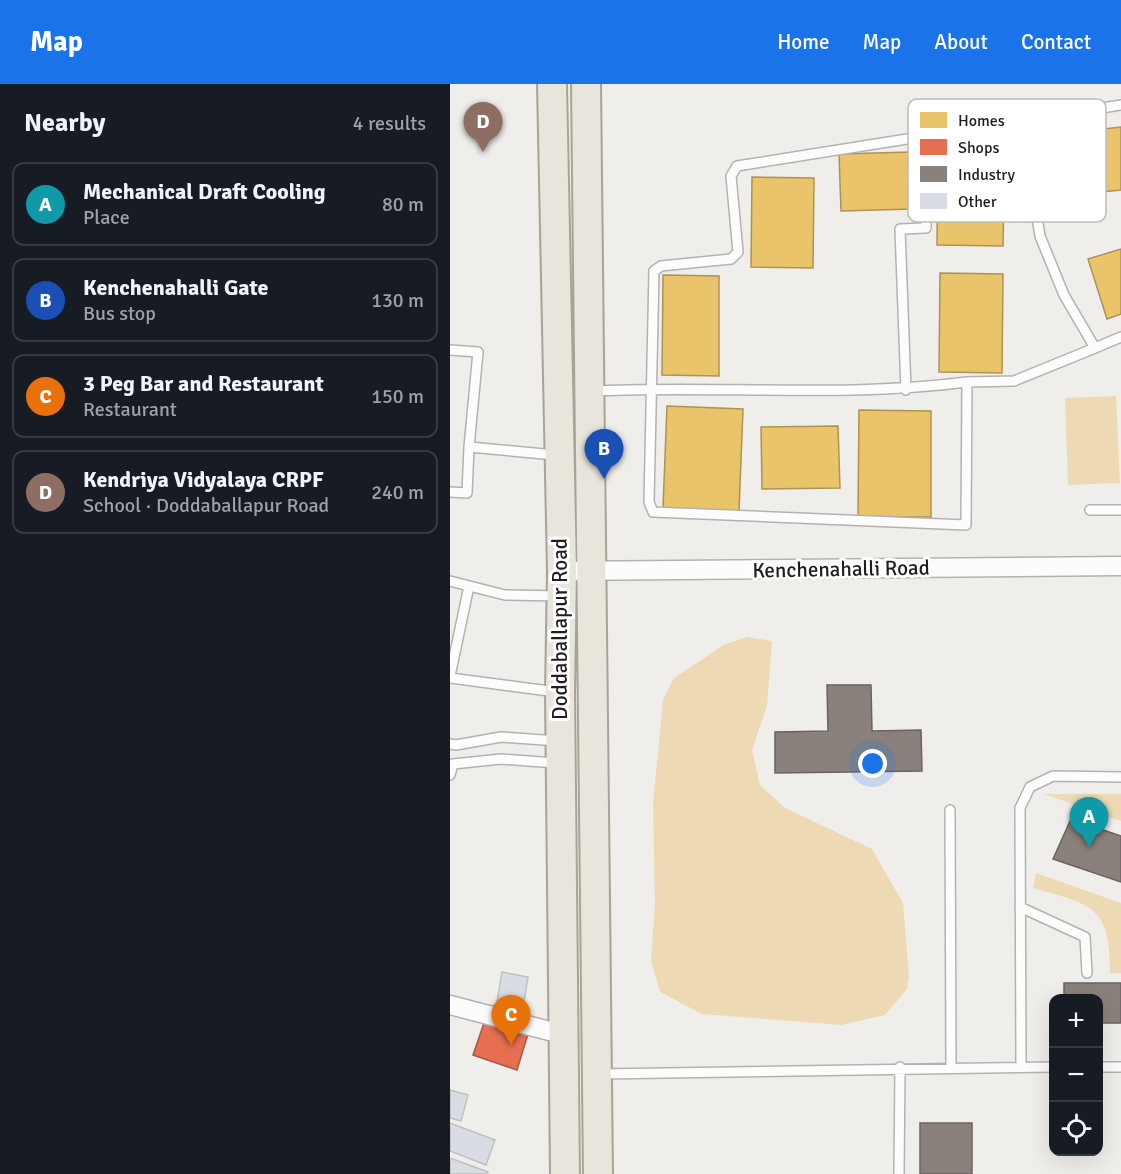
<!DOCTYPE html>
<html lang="en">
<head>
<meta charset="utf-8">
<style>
	:root { --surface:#171b24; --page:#20242c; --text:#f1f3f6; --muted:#9ea1a6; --line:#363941; --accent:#1a73e8 }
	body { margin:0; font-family:Signika,sans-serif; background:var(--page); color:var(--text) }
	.controls { position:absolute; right:18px; bottom:18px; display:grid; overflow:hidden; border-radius:12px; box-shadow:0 6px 24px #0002 }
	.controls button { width:54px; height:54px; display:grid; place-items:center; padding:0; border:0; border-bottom:2px solid var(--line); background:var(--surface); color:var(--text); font:30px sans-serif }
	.you { position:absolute; left:423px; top:680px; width:21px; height:21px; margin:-15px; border:4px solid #fff; border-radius:50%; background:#1a73e8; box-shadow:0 0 0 9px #1a73e833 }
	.badge { display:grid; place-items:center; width:39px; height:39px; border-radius:50%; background:var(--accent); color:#fff; font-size:20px; font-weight:700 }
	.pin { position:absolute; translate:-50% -50px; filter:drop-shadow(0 2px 3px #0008) }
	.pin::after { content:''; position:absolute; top:32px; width:21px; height:18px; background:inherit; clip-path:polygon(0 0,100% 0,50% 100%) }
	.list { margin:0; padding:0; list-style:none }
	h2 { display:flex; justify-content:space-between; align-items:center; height:78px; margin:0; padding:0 24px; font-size:26px }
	h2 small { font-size:20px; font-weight:400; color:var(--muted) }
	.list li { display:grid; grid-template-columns:39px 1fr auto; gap:18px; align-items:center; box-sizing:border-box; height:84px; margin:0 12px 12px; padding:0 12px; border:2px solid var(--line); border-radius:12px }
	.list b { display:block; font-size:22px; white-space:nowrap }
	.list p { margin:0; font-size:20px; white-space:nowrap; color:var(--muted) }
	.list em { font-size:20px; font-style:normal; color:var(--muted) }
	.icon { flex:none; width:33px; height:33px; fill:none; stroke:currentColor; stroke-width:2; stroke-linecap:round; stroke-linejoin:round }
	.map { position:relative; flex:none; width:671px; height:1090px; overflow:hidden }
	header { display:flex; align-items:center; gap:36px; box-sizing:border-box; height:84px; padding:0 30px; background:var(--accent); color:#fff }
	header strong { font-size:28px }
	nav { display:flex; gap:33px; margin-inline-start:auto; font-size:21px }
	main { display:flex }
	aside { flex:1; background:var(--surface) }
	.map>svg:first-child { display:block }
	.green { fill:#eddab4 }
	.homes { fill:#e9c46a; stroke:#ad9253; stroke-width:1.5 }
	.shops { fill:#e76f51; stroke:#ab5741; stroke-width:1.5 }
	.industry { fill:#8a817c; stroke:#6a635f; stroke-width:1.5 }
	.building { fill:#dadce3; stroke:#c1c0c0; stroke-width:1.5 }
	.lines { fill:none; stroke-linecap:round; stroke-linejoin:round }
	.service-casing { stroke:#b4b2b0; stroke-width:12 }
	.minor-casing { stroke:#b4b2b0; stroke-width:21 }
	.primary-casing { stroke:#aaa395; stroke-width:32 }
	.service { stroke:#fdfcfc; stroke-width:9 }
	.minor { stroke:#fdfcfc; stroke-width:18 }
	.primary { stroke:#e8e5dd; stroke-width:28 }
	.labels { text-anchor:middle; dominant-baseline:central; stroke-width:6; stroke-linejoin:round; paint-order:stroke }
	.street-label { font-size:21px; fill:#201e1c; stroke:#fff }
	.key { fill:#fff; stroke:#bcbcbb; stroke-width:1.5 }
	.key-label { font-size:16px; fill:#201e1c }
</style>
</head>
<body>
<header>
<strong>Map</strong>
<nav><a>Home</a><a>Map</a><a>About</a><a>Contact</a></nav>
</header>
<main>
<aside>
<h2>Nearby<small>4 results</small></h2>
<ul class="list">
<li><span class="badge" style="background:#0f9aa8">A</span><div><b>Mechanical Draft Cooling</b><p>Place</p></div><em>80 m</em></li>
<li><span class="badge" style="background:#1a4fb4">B</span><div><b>Kenchenahalli Gate</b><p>Bus stop</p></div><em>130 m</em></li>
<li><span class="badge" style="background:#e8710a">C</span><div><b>3 Peg Bar and Restaurant</b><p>Restaurant</p></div><em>150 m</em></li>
<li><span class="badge" style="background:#8d6e63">D</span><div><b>Kendriya Vidyalaya CRPF</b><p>School · Doddaballapur Road</p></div><em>240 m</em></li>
</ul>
</aside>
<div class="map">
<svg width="671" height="1090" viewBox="0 0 671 1090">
	<rect width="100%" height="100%" fill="#f0eeeb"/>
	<path class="green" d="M 666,312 L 670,399 L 618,401 L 615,314 Z
		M 297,553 L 322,557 L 317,622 L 302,666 L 310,701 L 335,724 L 422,765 L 453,819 L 459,893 L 457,905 L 435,931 L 391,941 L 252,930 L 210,908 L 201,876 L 205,821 L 203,720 L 213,616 L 224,594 L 275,560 Z
		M 594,710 L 671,710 L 671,737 Z
		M 586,789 L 671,819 L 671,889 L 660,889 C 660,821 642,821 583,804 Z"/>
	<path class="homes" d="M 671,43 L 671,106 L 600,113 L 593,52 Z
		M 488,54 L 555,55 L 553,162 L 487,161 Z
		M 461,68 L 462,125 L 391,127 L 389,70 Z
		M 302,93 L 364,94 L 363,184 L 301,183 Z
		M 671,165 L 671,230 L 657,235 L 638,175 Z
		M 490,189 L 553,190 L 552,289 L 489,288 Z
		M 213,191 L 269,192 L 269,292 L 212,291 Z
		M 217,322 L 293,325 L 289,427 L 213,424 Z
		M 409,326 L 481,327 L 481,433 L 408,433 Z
		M 388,342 L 390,404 L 312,405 L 311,343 Z"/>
	<path class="shops" d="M 35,936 L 78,950 L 67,986 L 23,971 Z"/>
	<path class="industry" d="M 377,601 L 421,601 L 422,647 L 471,646 L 472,687 L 325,689 L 325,648 L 378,647 Z
		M 621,735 L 671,752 L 671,798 L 603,775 Z
		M 614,899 L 671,899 L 671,939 L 648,939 L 648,914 L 614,914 Z
		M 470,1039 L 522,1039 L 522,1090 L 470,1090 Z"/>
	<path class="building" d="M 52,888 L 78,893 L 73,923 L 47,918 Z
		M 0,1006 L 18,1011 L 11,1037 L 0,1034 Z
		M 0,1039 L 45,1056 L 36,1081 L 0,1067 Z
		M 0,1074 L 38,1088 L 37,1090 L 0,1090 Z"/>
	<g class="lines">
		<g class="service-casing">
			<path id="service" d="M 571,37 L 590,152 L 614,211 L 645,264 L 671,253
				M 0,266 L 28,268 L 19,363 L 105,371
				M 517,298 L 564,297 L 645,264
				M 456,306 L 450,145 L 476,144 L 477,50
				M 141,307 C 266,301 392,314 517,298 L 516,441 L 203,428 L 199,418 L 204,187 L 211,182 L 281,175 L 288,168 L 281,92 L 287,82 L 671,21
				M 0,408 L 17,409 L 19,363
				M 640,426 L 671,426
				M 0,497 L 55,511 L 110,512
				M 0,592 L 19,502
				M 0,594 L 107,608
				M 0,660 L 6,661 L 51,653 L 108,657
				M 0,691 L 3,680 L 51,675 L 106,679
				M 500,726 L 501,983
				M 570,823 L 635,853 L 637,889
				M 571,983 L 570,724 L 580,703 L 603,692 L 671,693
				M 648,983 L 671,983
				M 150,990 L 604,983
				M 449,1090 L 450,983"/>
		</g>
		<g class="minor-casing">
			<path id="minor" d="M 112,487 L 671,482
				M 0,921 L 115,951"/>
		</g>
		<g class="primary-casing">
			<path id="primary" d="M 102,0 L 112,487 L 110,608 L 115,1090
				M 136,0 L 148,1090"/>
		</g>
		<use href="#service" class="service"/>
		<use href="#minor" class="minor"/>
		<use href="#primary" class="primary"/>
	</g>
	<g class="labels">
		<g class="street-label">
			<text transform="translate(391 485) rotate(-1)">Kenchenahalli Road</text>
			<text transform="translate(110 545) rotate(-90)">Doddaballapur Road</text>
		</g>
	</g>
	<rect x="458" y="15" width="198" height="123" rx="9" class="key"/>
	<rect x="470" y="28" width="27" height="16" fill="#e9c46a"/>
	<rect x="470" y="55" width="27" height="16" fill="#e76f51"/>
	<rect x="470" y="82" width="27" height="16" fill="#8a817c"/>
	<rect x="470" y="109" width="27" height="16" fill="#dadce3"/>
	<g class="key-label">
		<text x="508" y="42">Homes</text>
		<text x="508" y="69">Shops</text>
		<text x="508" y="96">Industry</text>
		<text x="508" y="123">Other</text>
	</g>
</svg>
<div class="controls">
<button>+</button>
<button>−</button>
<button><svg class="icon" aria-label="locate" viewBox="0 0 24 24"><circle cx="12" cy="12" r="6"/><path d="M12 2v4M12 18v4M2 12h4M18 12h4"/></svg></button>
</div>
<div class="you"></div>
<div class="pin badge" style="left:639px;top:763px;background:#0f9aa8">A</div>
<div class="pin badge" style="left:154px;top:395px;background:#1a4fb4">B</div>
<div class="pin badge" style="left:61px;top:961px;background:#e8710a">C</div>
<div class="pin badge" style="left:33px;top:68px;background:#8d6e63">D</div>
</div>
</main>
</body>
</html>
